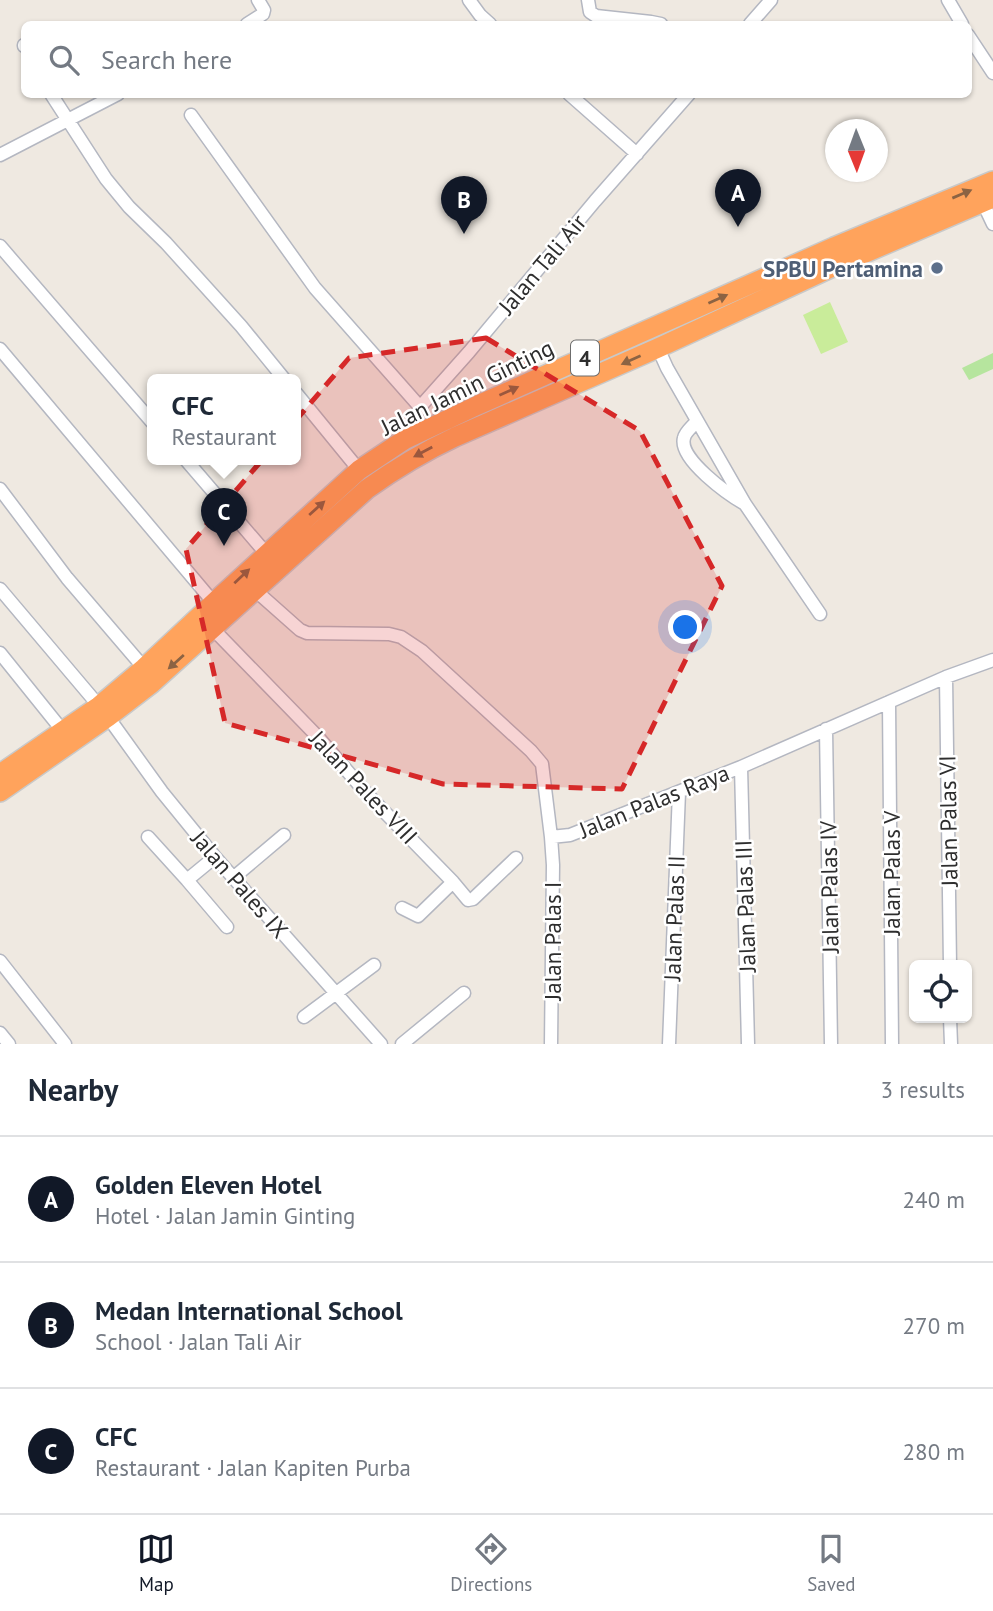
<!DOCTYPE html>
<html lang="en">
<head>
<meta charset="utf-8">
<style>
	:root { --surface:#fff; --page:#f2f2f3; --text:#1f2937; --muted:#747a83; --line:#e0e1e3; --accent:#111827 }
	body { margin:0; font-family:"PT Sans",sans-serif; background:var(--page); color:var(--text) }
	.controls { position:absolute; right:21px; bottom:21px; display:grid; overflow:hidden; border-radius:10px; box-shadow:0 2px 5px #0004 }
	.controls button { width:63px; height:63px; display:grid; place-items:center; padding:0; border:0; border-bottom:2px solid var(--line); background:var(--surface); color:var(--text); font:35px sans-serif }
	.compass { position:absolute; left:825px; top:119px; width:63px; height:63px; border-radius:50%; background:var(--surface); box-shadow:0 2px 5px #0004; rotate:179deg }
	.you { position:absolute; left:686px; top:628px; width:24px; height:24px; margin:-18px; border:5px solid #fff; border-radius:50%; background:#1a73e8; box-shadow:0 0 0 10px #1a73e833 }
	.badge { display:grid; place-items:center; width:46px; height:46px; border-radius:50%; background:var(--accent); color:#fff; font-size:23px; font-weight:700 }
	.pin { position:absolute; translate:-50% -58px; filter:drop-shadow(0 2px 4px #0008) }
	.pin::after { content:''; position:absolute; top:37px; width:24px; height:21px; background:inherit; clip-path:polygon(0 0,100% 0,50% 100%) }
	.popup { position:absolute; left:147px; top:374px; width:154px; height:91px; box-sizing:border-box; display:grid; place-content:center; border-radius:10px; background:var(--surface); filter:drop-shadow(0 2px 5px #0005); font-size:23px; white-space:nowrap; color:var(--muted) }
	.popup b { font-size:26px; color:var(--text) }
	.popup::after { content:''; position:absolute; left:50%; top:100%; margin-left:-14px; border:14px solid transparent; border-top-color:var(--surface) }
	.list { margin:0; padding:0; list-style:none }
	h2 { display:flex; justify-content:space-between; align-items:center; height:91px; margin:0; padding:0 28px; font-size:30px }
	h2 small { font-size:23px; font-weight:400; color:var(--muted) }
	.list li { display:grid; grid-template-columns:46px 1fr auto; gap:21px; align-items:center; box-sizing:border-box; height:126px; padding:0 28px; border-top:2px solid var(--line) }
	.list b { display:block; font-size:26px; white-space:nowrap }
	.list p { margin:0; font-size:23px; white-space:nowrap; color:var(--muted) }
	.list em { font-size:23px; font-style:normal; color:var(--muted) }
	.icon { flex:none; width:38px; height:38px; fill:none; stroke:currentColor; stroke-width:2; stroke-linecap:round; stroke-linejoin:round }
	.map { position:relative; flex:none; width:993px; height:1044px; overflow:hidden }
	.search { position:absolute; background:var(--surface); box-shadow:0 2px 5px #0004; left:21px; right:21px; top:21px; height:77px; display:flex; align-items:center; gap:18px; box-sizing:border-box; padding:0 24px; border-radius:10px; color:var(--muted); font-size:26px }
	.sheet { height:469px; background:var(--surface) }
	nav { display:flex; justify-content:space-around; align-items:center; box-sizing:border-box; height:98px; border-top:2px solid var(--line); background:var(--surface); font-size:19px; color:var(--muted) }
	nav a { display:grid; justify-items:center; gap:4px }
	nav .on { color:var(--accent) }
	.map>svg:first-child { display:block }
	.green { fill:#b6e59e }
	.pitch { fill:#c9ec9a }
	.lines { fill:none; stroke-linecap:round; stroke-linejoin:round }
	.minor-casing { stroke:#b4b7c1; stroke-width:15 }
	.highway-casing { stroke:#c9c9c9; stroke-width:22 }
	.minor { stroke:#fff; stroke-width:12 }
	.highway { stroke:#ffa35c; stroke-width:19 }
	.oneway { fill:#8c6343 }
	.marked { fill:#d62828; fill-opacity:0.2; stroke:#d62828; stroke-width:5; stroke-dasharray:14 9; stroke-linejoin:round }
	.service-dot { fill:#5c6f8a; stroke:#fff; stroke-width:2.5 }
	.labels { text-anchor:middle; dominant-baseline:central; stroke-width:5; stroke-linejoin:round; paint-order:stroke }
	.shield { fill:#fff; stroke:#6d6d6d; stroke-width:2 }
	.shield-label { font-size:21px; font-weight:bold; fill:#2e2e2e }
	.street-label { font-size:23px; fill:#2e2e2e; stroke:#fff }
	.service-label { font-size:23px; font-weight:bold; fill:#4e5e75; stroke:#fff; text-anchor:end }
</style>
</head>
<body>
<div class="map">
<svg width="993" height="1044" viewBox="0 0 993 1044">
	<rect width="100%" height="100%" fill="#efe9e1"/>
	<path class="green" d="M 993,353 L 993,369 L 969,380 L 962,368 Z"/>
	<path class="pitch" d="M 830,302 L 848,342 L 821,354 L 803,315 Z"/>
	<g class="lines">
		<g class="minor-casing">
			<path id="minor" d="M 469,0 L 480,15 L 490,24
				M 588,0 L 590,12 L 596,16 L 651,22 L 661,24
				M 948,0 L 962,24
				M 247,24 L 263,14 L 264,10 L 258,0
				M 750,24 L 771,0
				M 968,35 L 993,73
				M 24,45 L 24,46
				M 51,94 L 106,179 L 129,207 L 166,243 L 241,326 L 285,380
				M 569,94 L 637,154
				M 191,115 L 315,288 L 420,407
				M 0,155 L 118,94
				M 983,203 L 993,224
				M 0,246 L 152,422
				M 658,348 L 667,368 L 745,504 L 820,614
				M 0,349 L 214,603
				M 296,393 L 359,470
				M 697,421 C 693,426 685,432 684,438 C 678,459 729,495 745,504
				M 404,440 L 420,407 L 469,352 L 595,201 L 689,94
				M 186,460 L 270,558
				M 0,489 L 67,578 L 144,668
				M 0,589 L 99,706
				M 255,590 L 300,630 L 307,633 L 389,634 L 401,637 L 422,651 L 531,751 L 542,764 L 551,837 L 570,835 L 741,767 L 946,677 L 993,660
				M 213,629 L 317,736 L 368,795 L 453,882 L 468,900 L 473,899 L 516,858
				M 0,653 L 62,730
				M 946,677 L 950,965
				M 889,702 L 892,1044
				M 108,717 L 162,792 L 215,857 L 381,1044
				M 826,729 L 831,1044
				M 741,767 L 748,1044
				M 148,837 L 187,880 L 215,857
				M 233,878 L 284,835
				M 187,880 L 227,927
				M 402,908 L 418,916 L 453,882
				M 0,961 L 65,1044
				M 304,1017 L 374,965
				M 950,1018 L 951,1044
				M 0,1033 L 9,1044
				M 402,1044 L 464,993
				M 551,1044 L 553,865 L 551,837
				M 669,1044 L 679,792"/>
		</g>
		<g class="highway-casing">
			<path id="highway" d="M 0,774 L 99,706 L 144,668 L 221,596 L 359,470 L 404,440 L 478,405 L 834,247 L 993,181
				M 0,792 L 108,717 L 151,684 L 367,489 C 395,469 423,452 455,437 L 658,348 L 835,266 L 993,198"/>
		</g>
		<use href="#minor" class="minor"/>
		<use href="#highway" class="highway"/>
	</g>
	<defs><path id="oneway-solid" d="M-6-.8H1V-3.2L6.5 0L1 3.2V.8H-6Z" transform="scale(1.75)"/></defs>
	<g class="oneway">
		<use href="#oneway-solid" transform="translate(962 194) rotate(-23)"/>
		<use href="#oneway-solid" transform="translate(718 299) rotate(-24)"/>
		<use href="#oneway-solid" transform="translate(631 360) rotate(156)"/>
		<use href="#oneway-solid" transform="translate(509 391) rotate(-24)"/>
		<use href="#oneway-solid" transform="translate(423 452) rotate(152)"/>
		<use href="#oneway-solid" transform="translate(317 508) rotate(-42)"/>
		<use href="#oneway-solid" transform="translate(242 576) rotate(-43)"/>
		<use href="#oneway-solid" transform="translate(176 662) rotate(138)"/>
	</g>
	<path class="marked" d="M 486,338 L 640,431 L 722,586 L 622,789 L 443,784 L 225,723 L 186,549 L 349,358 Z"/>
	<circle class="service-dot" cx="937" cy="268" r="7"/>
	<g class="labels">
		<rect class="shield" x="571" y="340.5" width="28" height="35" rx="5"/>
		<g class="shield-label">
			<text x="585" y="358">4</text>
		</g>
		<g class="street-label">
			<text transform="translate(542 264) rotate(-50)">Jalan Tali Air</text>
			<text transform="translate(467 387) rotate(-26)">Jalan Jamin Ginting</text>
			<text transform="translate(364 787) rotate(47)">Jalan Pales VIII</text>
			<text transform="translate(654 801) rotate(-22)">Jalan Palas Raya</text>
			<text transform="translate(948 821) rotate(-91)">Jalan Palas VI</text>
			<text transform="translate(891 873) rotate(-90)">Jalan Palas V</text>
			<text transform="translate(240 884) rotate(49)">Jalan Pales IX</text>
			<text transform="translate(829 887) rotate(-91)">Jalan Palas IV</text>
			<text transform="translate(745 906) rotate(-92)">Jalan Palas III</text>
			<text transform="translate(674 918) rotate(-88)">Jalan Palas II</text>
			<text transform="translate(552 941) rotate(-90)">Jalan Palas I</text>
		</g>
		<g class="service-label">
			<text x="923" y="268">SPBU Pertamina</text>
		</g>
	</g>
</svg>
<div class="controls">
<button><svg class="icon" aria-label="locate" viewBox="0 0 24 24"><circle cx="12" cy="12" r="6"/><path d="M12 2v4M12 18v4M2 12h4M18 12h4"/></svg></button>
</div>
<svg class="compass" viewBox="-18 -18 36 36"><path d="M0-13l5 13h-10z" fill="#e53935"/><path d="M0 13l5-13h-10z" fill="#747a83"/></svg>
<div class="you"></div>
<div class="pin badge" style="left:738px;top:227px">A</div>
<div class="pin badge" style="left:464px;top:234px">B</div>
<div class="pin badge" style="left:224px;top:546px">C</div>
<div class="popup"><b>CFC</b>Restaurant</div>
<div class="search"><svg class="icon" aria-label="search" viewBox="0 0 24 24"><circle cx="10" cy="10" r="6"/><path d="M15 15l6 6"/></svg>Search here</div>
</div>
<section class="sheet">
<h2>Nearby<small>3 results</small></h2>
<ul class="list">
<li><span class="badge">A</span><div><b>Golden Eleven Hotel</b><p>Hotel · Jalan Jamin Ginting</p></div><em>240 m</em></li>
<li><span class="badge">B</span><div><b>Medan International School</b><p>School · Jalan Tali Air</p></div><em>270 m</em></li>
<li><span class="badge">C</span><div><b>CFC</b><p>Restaurant · Jalan Kapiten Purba</p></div><em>280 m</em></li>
</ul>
</section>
<nav>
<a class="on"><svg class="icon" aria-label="map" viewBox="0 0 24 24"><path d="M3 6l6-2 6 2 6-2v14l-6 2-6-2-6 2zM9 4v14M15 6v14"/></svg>Map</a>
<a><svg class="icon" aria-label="directions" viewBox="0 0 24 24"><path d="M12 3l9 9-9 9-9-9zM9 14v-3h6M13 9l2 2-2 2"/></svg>Directions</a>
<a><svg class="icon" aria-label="saved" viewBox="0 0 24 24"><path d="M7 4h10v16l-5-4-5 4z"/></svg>Saved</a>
</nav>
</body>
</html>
